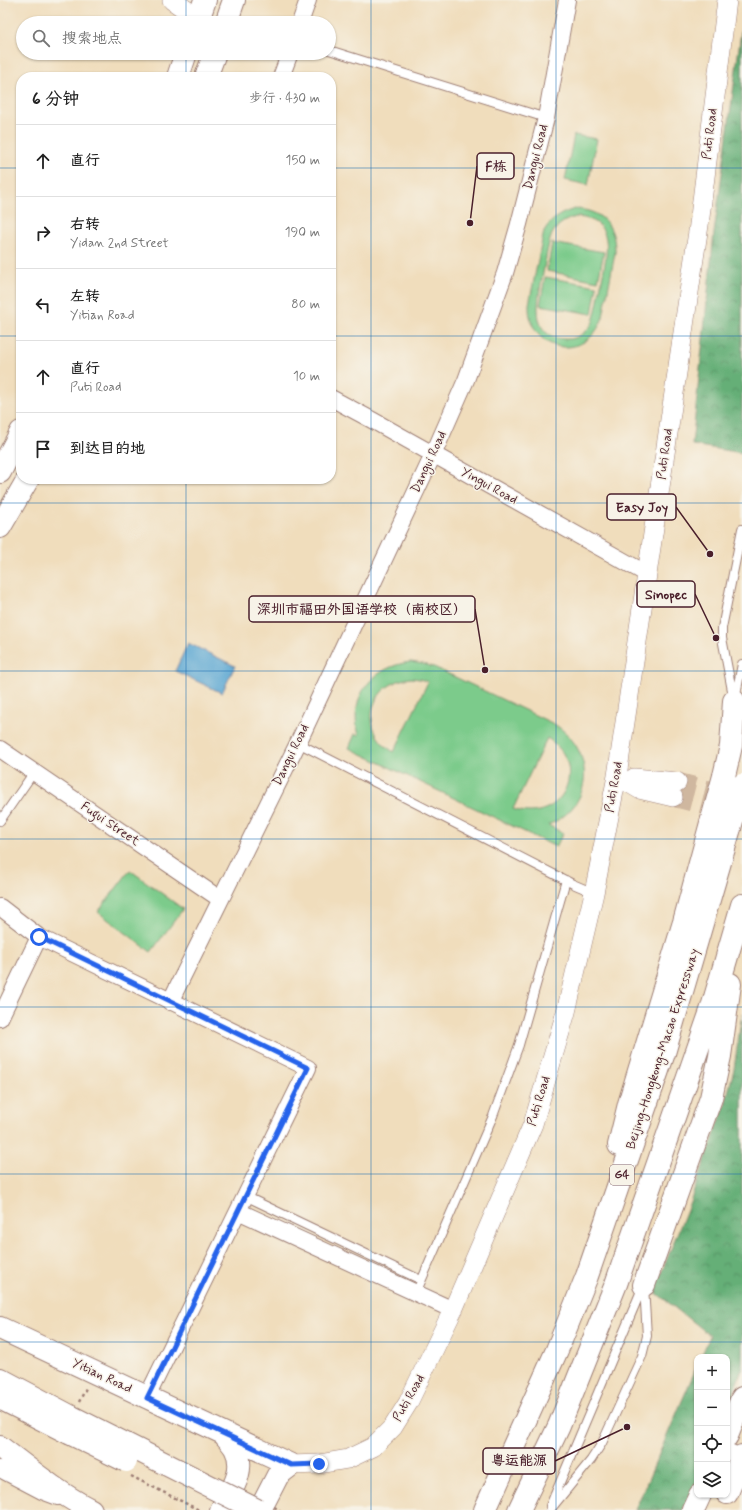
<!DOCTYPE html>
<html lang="zh">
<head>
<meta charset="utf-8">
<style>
	:root { --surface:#fff; --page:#f6f6f6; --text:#222; --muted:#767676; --line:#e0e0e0 }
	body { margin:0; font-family:Mynerve,"LXGW WenKai TC",sans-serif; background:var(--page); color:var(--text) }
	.controls { position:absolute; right:12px; bottom:12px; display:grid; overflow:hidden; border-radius:8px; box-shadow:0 1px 3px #0004 }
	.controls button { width:36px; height:36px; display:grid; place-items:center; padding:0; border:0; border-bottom:1px solid var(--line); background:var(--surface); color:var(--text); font:20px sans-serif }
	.stop { position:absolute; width:12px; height:12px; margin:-9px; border:3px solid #2563eb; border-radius:50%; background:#fff }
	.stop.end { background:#2563eb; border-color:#fff; box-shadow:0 1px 4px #0008 }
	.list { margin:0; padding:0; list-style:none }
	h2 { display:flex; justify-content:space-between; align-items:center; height:52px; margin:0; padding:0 16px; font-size:17px }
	h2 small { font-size:13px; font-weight:400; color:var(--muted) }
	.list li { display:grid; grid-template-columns:26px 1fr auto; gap:12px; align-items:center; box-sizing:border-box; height:72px; padding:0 16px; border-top:1px solid var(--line) }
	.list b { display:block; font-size:15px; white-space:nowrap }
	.list p { margin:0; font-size:13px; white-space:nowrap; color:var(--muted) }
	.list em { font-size:13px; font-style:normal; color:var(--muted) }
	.icon { flex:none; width:22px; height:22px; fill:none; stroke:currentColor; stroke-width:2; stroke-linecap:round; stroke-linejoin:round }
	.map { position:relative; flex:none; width:742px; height:1510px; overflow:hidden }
	.search { position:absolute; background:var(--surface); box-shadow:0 1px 3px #0004; left:16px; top:16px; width:320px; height:44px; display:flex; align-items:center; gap:10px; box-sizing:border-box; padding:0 14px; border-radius:22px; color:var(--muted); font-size:15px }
	.panel { position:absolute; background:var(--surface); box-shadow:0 1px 3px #0004; left:16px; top:72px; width:320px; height:412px; border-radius:16px }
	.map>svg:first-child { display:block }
	.forest { fill:url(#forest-crowns); stroke:#586751 }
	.green { fill:#7ccb8b; stroke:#63755b; fill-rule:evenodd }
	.water { fill:#5ba7d3; stroke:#52637f }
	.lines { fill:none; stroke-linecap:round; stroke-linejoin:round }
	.tertiary-tunnel { stroke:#cfb79f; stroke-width:19; stroke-dasharray:19 10; stroke-linecap:butt }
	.service-casing { stroke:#9d7e74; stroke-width:10 }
	.minor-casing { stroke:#9d7e74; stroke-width:18 }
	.tertiary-casing { stroke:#9d7e74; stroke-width:20 }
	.secondary-casing { stroke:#9d7e74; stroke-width:24 }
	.primary-casing { stroke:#9d7e74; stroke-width:24 }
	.motorway-casing { stroke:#9d7e74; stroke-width:24 }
	.path { stroke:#9d7e74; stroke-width:2.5; stroke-dasharray:3 3; stroke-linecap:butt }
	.service { stroke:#fff; stroke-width:8 }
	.minor { stroke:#fff; stroke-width:16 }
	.tertiary { stroke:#fff; stroke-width:19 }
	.secondary { stroke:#fff; stroke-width:22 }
	.primary { stroke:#fff; stroke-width:22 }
	.motorway { stroke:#fff; stroke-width:22 }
	.primary-bridge-casing { stroke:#9d7e74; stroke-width:24; stroke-linecap:butt }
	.motorway-bridge-casing { stroke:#9d7e74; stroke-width:24; stroke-linecap:butt }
	.path-bridge { stroke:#9d7e74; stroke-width:2.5; stroke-dasharray:3 3; stroke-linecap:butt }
	.primary-bridge { stroke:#fff; stroke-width:22 }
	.motorway-bridge { stroke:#fff; stroke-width:22 }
	.route { stroke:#2563eb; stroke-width:5 }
	.grid { fill:none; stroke:#1f6fb2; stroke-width:1; stroke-opacity:0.55 }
	.labels { text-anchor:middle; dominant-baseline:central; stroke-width:3; stroke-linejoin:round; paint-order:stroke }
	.shield { fill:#f7f3e8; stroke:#7e5f64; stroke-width:1 }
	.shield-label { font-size:12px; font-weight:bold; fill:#4a1f2b }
	.street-label { font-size:13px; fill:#4a1f2b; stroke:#f7f3e8 }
	.leader { fill:none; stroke:#4a1f2b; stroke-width:1.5 }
	.callout-dot { fill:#4a1f2b; stroke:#f7f3e8; stroke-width:1.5 }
	.callout { fill:#f7f3e8; stroke:#4a1f2b; stroke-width:1.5 }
	.callout-label { font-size:14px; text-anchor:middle; font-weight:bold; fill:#4a1f2b }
</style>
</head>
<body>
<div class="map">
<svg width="742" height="1510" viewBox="0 0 742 1510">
	<defs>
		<pattern id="forest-crowns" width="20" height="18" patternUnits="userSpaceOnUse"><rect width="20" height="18" fill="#65af77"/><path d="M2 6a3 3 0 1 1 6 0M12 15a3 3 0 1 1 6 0" fill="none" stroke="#558e62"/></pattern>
	</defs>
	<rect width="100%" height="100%" fill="#f7f3e8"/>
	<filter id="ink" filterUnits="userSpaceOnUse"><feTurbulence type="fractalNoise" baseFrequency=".025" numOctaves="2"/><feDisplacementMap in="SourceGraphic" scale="8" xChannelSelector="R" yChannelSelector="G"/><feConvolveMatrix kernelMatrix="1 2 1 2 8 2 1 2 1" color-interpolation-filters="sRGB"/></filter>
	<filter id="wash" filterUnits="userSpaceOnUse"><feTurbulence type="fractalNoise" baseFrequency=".012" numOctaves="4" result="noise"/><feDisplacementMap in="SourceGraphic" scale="16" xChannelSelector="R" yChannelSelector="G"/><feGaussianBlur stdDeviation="0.9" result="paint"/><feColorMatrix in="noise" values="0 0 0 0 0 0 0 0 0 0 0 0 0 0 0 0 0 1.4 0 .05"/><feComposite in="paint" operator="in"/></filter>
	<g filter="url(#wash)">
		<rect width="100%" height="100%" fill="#f0ddbc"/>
		<path class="forest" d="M 742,25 L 742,453 L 692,445 L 714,233 Z
			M 742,1014 L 742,1369 L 727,1411 L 727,1357 L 701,1357 L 710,1336 L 654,1291 L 688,1207 L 724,1108 L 734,1069 Z
			M 697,1366 L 697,1480 L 683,1510 L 635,1510 Z"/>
		<path class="green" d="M 574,135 L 597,139 L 588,185 L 565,180 Z
			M 575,209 C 602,210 616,226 615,253 L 603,317 C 587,364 527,353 529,304 L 544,231 C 552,218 561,213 575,209 ZM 576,217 C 616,219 607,252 602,279 C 599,294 597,309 593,322 C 587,332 578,340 565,339 C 527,337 539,297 543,273 C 546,260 547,247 552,234 C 558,224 565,220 576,217 Z
			M 552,243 L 604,252 L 598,281 L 547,271 Z
			M 545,277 L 597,286 L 592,314 L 540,305 Z
			M 411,662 L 423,664 L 434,667 L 554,724 C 596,750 595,806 548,825 L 563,833 L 556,847 L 349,748 L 355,734 L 359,735 C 347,697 373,666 411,662 ZM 411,678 L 420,679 L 428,682 L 394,752 C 357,730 369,683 411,678 ZM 547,738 C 591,765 562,826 513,809 Z
			M 130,870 L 183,909 L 151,952 L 98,912 Z"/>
		<path class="water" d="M 188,643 L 235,666 L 222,693 L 175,671 Z"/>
	</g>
	<g filter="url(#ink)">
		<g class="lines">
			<path class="tertiary-tunnel" d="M 677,782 L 733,796
				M 673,797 L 730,812"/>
			<g class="service-casing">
				<path id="service" d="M 329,50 L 546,118
					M 736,694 L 742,664
					M 734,701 L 722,638 L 722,628 L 742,529
					M 298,743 L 573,884 L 594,893
					M 0,821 L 34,772
					M 245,1196 L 421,1280
					M 416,1293 L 493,1116 L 519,1045 L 566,880
					M 550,1506 L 643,1286
					M 550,1510 L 591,1460 L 602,1443 L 642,1356 L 647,1336 L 644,1286"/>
			</g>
			<g class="minor-casing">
				<path id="minor" d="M 300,23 L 308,0
					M 281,77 L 290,53
					M 331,398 L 372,420 L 647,574
					M 0,749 L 220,899
					M 0,907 L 39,937 L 308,1068 L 147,1397
					M 170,1002 L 298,743 L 433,455 L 466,380 L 505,273 L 519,224 L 546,118 L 567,0
					M 0,1018 L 39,937
					M 238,1211 L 453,1310
					M 727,1451 L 742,1458
					M 0,1469 L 42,1491 L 58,1497"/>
			</g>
			<g class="tertiary-casing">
				<path id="tertiary" d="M 172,0 L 199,19
					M 617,776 L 639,789 L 673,797
					M 634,778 L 677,782
					M 291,1465 L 319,1464 L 348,1459 L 373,1447 L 393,1427 L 408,1403 L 453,1310 L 533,1124 L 566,1012 L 594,893 L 617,776 L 699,225 L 727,0"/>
			</g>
			<g class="secondary-casing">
				<path id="secondary" d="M 0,1328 L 291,1465
					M 727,1436 L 742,1398
					M 0,1447 C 29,1469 58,1493 91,1510
					M 727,1493 L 742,1456
					M 221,1510 C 231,1491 247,1470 235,1448 C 232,1443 227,1438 223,1433
					M 260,1510 L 278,1475 L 291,1465
					M 693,1510 L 700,1495"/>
			</g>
			<g class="primary-casing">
				<path id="primary" d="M 197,23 L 205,0
					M 226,23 L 234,0
					M 178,77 L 186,53
					M 206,77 L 215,53
					M 0,472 L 21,432
					M 0,527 L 28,479
					M 0,1379 L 72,1417
					M 0,1398 L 69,1433"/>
			</g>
			<g class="motorway-casing">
				<path id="motorway" d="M 724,776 L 731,746 L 734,701
					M 619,1145 L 629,1104 L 684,922 L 711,823
					M 644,1285 L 711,1098 L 720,1056 L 730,984
					M 485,1510 L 557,1350 L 587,1276 L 664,1053 L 730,828
					M 519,1510 L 559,1426 L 616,1284 L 711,1011 L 742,905"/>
			</g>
			<path class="path" d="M 79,1402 L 87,1386
				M 131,1476 L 199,1510"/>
			<use href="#service" class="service"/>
			<use href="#minor" class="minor"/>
			<use href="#tertiary" class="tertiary"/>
			<use href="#secondary" class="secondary"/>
			<use href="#primary" class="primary"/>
			<use href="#motorway" class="motorway"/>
			<g class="primary-bridge-casing">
				<path id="primary-bridge" d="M 72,1417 L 257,1510
					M 69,1433 L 126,1461"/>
			</g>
			<g class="motorway-bridge-casing">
				<path id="motorway-bridge" d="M 711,823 L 724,776
					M 730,828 L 742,785"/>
			</g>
			<path class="path-bridge" d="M 274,1507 L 280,1510"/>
			<use href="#primary-bridge" class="primary-bridge"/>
			<use href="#motorway-bridge" class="motorway-bridge"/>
		</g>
	</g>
	<g class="lines" filter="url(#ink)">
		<path class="route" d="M 39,937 L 308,1068 L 147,1398 L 291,1465 L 319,1464"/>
	</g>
	<path class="grid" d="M 186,0 L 186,23M 371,0 L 371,1510M 556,0 L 556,1510M 186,53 L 186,77M 0,168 L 21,168M 331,168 L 742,168M 0,336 L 21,336M 331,336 L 742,336M 186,479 L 186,1510M 0,503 L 742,503M 0,671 L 742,671M 0,839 L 742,839M 0,1007 L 742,1007M 0,1174 L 742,1174M 0,1342 L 742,1342"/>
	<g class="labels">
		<rect class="shield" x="610" y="1165" width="24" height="20" rx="3"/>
		<g class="shield-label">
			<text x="622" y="1175">G4</text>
		</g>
		<g class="street-label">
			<text transform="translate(710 134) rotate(-83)">Puti Road</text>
			<text transform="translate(536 157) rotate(-76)">Dangui Road</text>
			<text transform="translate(665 454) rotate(-82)">Puti Road</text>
			<text transform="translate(429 462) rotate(-65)">Dangui Road</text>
			<text transform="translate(489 486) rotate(29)">Yingui Road</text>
			<text transform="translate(291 755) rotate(-64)">Dangui Road</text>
			<text transform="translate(614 787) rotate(-80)">Puti Road</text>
			<text transform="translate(110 824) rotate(34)">Fugui Street</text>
			<text transform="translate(663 1049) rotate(-72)">Beijing-Hongkong-Macao Expressway</text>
			<text transform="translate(539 1101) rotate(-73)">Puti Road</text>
			<text transform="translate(102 1376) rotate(25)">Yitian Road</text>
			<text transform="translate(409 1398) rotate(-61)">Puti Road</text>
		</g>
	</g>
	<path class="leader" d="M470 223L477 166M710 554L676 507M716 638L695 594M485 670L475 609M627 1427L555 1461"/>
	<g class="callout-dot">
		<circle cx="470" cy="223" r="4"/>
		<circle cx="710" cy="554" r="4"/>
		<circle cx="716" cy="638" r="4"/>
		<circle cx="485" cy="670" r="4"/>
		<circle cx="627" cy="1427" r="4"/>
	</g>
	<g class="callout">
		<rect x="477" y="153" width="37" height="26" rx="4"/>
		<rect x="607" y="494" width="69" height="26" rx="4"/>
		<rect x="637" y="581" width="58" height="26" rx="4"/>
		<rect x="249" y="596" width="226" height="26" rx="4"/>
		<rect x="483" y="1448" width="72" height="26" rx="4"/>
	</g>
	<g class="callout-label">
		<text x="496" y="171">F栋</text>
		<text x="642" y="512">Easy Joy</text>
		<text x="666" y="599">Sinopec</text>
		<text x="362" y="614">深圳市福田外国语学校（南校区）</text>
		<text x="519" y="1465">粤运能源</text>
	</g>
</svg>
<div class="controls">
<button>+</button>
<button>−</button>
<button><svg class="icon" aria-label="locate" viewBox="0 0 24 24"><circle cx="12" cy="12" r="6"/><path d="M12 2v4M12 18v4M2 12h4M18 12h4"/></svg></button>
<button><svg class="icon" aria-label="layers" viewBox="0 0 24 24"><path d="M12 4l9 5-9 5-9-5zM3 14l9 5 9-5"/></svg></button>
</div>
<div class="stop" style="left:39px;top:937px"></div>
<div class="stop end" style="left:319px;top:1464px"></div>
<div class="search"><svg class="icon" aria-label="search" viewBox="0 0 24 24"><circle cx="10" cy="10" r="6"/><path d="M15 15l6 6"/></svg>搜索地点</div>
<section class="panel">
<h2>6 分钟<small>步行 · 430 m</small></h2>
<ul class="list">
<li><svg class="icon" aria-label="ahead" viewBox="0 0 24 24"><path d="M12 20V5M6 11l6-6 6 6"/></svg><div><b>直行</b></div><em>150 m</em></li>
<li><svg class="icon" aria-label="right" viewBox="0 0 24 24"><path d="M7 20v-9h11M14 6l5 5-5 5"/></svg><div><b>右转</b><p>Yidan 2nd Street</p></div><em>190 m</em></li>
<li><svg class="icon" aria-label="left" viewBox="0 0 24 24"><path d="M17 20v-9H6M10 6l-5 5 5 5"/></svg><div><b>左转</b><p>Yitian Road</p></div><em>80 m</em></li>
<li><svg class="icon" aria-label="ahead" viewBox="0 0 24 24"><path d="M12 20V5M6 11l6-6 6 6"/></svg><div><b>直行</b><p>Puti Road</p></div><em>10 m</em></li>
<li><svg class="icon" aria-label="arrive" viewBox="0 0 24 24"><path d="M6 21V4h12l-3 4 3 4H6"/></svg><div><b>到达目的地</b></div></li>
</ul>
</section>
</div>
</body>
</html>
